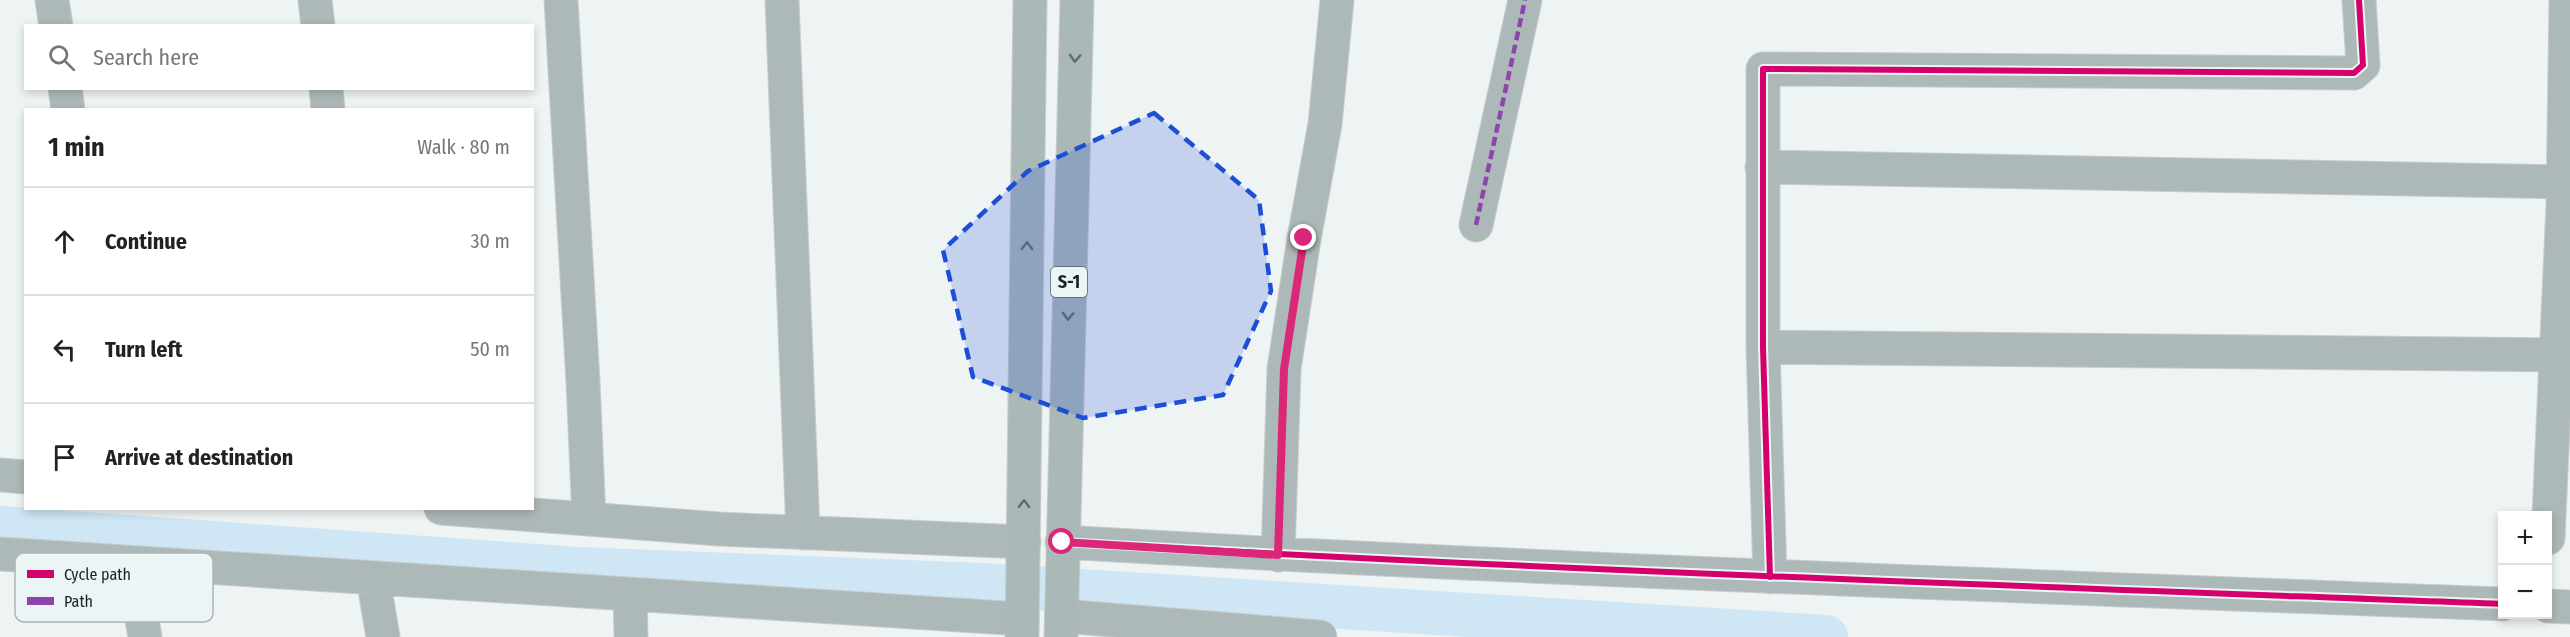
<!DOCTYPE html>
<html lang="en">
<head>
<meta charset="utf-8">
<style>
	:root { --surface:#fff; --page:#f2f2f2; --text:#222; --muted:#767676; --line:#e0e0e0 }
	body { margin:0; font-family:"Fira Sans Condensed",sans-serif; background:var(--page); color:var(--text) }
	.controls { position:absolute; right:18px; bottom:18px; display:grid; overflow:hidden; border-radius:0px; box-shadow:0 3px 9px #0003 }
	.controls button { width:54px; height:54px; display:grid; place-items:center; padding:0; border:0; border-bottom:2px solid var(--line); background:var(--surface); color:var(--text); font:30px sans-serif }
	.stop { position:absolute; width:18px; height:18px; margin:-14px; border:4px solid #db2777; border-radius:50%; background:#fff }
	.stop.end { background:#db2777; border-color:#fff; box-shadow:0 2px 6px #0008 }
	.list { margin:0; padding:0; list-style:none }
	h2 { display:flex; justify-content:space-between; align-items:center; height:78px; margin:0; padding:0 24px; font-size:26px }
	h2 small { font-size:20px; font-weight:400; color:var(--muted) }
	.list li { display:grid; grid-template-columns:39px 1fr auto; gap:18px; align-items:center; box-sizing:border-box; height:108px; padding:0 24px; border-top:2px solid var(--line) }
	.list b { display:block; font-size:22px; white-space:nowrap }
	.list em { font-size:20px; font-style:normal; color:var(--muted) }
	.icon { flex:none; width:33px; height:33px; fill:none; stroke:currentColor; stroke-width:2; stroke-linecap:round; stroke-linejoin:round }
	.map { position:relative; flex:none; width:2570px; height:637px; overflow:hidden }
	.search { position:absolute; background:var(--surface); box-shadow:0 3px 9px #0003; left:24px; top:24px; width:510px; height:66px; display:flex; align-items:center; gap:15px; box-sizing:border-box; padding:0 21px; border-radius:0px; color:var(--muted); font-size:22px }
	.panel { position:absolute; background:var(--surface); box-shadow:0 3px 9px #0003; left:24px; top:108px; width:510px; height:402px; border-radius:0px }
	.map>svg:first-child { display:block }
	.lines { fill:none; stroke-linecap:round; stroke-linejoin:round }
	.canal { stroke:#cfe6f4; stroke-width:44 }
	.minor-casing { stroke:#c9cccd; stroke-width:35 }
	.primary-casing { stroke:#c9cccd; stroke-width:35 }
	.minor { stroke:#adb9b8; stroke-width:33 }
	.primary { stroke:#aab9b8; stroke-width:33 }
	.quiet { stroke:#8e44ad; stroke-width:4.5; stroke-dasharray:9 4.5; stroke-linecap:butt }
	.cycleway-casing { stroke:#ecf5f6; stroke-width:10 }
	.cycleway { stroke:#d6006c; stroke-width:6 }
	.oneway { stroke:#646d6c }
	.route { stroke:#db2777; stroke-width:8 }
	.marked { fill:#1d4ed8; fill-opacity:0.2; stroke:#1d4ed8; stroke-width:4.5; stroke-dasharray:12 8; stroke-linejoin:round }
	.labels { text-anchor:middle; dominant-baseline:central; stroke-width:6; stroke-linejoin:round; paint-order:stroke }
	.shield { fill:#ecf5f6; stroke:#5c6161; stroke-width:1.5 }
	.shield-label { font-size:18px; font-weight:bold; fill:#1e2121 }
	.key { fill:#ecf5f6; stroke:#aeb5b6; stroke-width:1.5 }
	.key-label { font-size:16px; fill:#1e2121 }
</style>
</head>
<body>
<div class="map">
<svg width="2570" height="637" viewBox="0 0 2570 637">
	<rect width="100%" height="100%" fill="#eef3f4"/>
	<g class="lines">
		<path class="canal" d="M 0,528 L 578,569 L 982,585 L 1826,637"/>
		<g class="minor-casing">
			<path id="minor" d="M 52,0 L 56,26
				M 315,0 L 318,26
				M 561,0 L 583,382 L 589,519
				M 782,0 L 803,533
				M 65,88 L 68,110
				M 326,88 L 328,110
				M 1762,167 L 2564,182
				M 1476,225 L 1525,0
				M 1763,347 L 2556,355
				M 0,475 L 26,477
				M 441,508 L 719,529 L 1024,542
				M 2548,538 L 2563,205 L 2566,0
				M 1062,542 C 1542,570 2022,586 2502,604
				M 0,554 L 1022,619
				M 1278,555 L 1284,369 L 1304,239 L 1325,124 L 1337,0
				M 132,563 L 145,637
				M 1770,577 L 1763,347 L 1763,69 L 2354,73 L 2363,65 L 2359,0
				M 373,578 L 383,637
				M 630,594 L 631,637
				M 2548,606 L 2570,607
				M 1062,616 L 1320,637"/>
		</g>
		<g class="primary-casing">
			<path id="primary" d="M 1022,637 L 1030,0
				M 1061,637 L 1077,0"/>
		</g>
		<use href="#minor" class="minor"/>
		<use href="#primary" class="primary"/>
		<path class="quiet" d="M 1476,225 L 1525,0"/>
		<g class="cycleway-casing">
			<path id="cycleway" d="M 1062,542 C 1542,570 2022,586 2502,604
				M 1770,577 L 1763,347 L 1763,69 L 2354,73 L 2363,65 L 2359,0"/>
		</g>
		<use href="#cycleway" class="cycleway"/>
	</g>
	<defs><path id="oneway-chevron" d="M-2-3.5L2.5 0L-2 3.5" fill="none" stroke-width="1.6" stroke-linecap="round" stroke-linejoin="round" transform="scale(1.5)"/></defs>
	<g class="oneway">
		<use href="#oneway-chevron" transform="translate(1075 58) rotate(92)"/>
		<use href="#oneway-chevron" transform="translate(1027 246) rotate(-89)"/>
		<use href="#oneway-chevron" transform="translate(1068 316) rotate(92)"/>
		<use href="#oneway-chevron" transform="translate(1024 504) rotate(-89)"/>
	</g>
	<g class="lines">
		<path class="route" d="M 1062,542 L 1278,555 L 1284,369 L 1304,238"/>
	</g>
	<path class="marked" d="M 1154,113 L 1259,200 L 1271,291 L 1223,395 L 1083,418 L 973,377 L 943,250 L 1028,171 Z"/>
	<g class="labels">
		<rect class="shield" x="1051" y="267" width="36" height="30" rx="4.5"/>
		<g class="shield-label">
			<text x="1069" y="282">S-1</text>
		</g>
	</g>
	<rect x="15" y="553" width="198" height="69" rx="9" class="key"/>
	<rect x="27" y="570" width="27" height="8" fill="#d6006c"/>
	<rect x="27" y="597" width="27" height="8" fill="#8e44ad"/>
	<g class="key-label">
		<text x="64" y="580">Cycle path</text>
		<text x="64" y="607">Path</text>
	</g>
</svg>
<div class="controls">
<button>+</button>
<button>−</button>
</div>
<div class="stop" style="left:1062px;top:542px"></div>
<div class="stop end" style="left:1304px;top:238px"></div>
<div class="search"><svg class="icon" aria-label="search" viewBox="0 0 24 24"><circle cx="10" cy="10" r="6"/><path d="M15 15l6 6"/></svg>Search here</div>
<section class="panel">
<h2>1 min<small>Walk · 80 m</small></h2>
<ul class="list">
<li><svg class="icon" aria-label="ahead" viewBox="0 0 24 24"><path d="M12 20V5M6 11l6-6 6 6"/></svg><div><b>Continue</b></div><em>30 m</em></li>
<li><svg class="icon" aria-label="left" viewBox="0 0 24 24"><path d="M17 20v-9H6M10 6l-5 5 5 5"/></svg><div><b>Turn left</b></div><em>50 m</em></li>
<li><svg class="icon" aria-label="arrive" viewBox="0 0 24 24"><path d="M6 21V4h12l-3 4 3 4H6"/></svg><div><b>Arrive at destination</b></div></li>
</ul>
</section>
</div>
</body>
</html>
